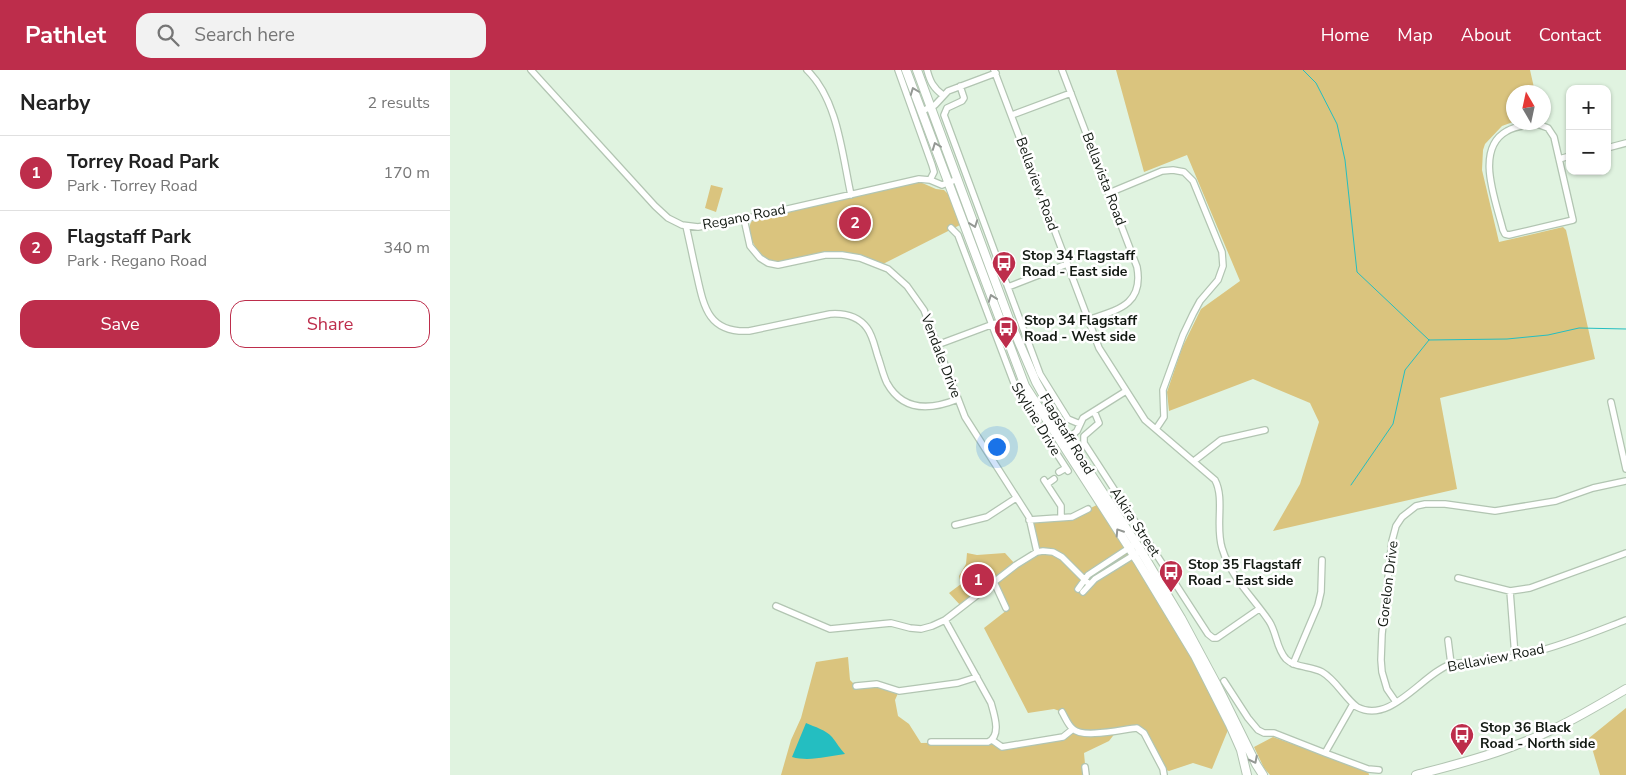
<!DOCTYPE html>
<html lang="en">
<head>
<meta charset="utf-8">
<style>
	:root { --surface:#fff; --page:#f2f2f2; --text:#222; --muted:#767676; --line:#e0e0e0; --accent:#bd2d4b }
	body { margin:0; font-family:"Nunito Sans",sans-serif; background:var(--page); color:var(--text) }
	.controls { position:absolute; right:15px; top:15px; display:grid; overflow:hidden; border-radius:10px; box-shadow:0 1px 4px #0004 }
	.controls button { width:45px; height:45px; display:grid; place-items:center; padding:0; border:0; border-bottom:1px solid var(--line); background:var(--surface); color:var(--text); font:25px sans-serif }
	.compass { position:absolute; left:1056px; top:15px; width:45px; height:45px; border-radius:50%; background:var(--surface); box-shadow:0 1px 4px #0004; rotate:351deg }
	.you { position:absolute; left:546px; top:376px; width:18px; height:18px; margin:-12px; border:4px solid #fff; border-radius:50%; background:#1a73e8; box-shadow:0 0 0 8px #1a73e833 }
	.badge { display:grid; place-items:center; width:32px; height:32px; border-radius:50%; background:var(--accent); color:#fff; font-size:16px; font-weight:700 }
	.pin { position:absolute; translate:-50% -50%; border:2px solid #fff; box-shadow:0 1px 5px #0006 }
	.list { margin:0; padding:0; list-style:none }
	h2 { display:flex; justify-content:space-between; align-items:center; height:65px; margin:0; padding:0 20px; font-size:21px }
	h2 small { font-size:16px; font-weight:400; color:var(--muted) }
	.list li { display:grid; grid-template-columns:32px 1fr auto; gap:15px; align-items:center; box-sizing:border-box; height:75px; padding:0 20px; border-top:1px solid var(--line) }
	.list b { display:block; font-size:19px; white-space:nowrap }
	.list p { margin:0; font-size:16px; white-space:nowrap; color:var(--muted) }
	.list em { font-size:16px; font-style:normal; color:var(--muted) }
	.actions { display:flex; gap:10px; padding:15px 20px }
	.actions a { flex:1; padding:11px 0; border:1px solid var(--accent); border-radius:15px; text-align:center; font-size:18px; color:var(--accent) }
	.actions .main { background:var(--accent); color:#fff }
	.icon { flex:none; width:28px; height:28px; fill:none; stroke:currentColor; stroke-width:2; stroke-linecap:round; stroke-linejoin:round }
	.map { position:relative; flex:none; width:1176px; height:705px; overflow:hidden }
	header { display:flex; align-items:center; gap:30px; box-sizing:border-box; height:70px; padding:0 25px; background:var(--accent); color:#fff }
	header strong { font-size:24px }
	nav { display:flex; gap:28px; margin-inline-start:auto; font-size:18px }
	.search { width:350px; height:45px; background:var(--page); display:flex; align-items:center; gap:12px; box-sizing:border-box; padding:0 18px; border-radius:15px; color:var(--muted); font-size:19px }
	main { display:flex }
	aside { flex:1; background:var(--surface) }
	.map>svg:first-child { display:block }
	.green { fill:#dac47e }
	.water { fill:#24bec1 }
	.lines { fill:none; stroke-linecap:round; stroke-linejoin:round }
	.stream { stroke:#24bec1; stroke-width:1 }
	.minor-casing { stroke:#b2c5b2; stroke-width:8 }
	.secondary-casing { stroke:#b2c5b2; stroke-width:10 }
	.minor { stroke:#fff; stroke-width:5.5 }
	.secondary { stroke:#fff; stroke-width:8 }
	.oneway { stroke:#949894 }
	.labels { text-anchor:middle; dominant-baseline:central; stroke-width:5; stroke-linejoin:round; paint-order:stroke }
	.street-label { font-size:14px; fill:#121912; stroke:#fff }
	.poi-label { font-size:14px; font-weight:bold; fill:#121912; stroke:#fff; text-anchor:start }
</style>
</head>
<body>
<header>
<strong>Pathlet</strong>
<div class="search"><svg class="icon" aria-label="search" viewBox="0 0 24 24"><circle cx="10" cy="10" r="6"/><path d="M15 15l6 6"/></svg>Search here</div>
<nav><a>Home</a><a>Map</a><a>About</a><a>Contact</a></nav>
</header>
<main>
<aside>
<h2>Nearby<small>2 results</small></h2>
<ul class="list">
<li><span class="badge">1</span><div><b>Torrey Road Park</b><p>Park · Torrey Road</p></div><em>170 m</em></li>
<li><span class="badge">2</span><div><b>Flagstaff Park</b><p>Park · Regano Road</p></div><em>340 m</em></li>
</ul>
<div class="actions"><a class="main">Save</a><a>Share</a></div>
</aside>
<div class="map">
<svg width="1176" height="705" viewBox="0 0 1176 705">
	<rect width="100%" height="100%" fill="#e0f3e0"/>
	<path class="green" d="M 666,0 L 1080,0 L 1085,22 L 1064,22 L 1063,52 L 1052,56 L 1035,74 L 1033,80 L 1032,100 L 1049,172 L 1113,157 L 1116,160 L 1145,289 L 990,328 L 1007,419 L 823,461 L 850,414 L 869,352 L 860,333 L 803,309 L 719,341 L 717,322 L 732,278 L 751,239 L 790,211 L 737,85 L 694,102 Z
		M 470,112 L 486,119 L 494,120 L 498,124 L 510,155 L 433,194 C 408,182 384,180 357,186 C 346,188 334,193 323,191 C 308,188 291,159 304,149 Z
		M 261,115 L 273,118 L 266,142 L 255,138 Z
		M 651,433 L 687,490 L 780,655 L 762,699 L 743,693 L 719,701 L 713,699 L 694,663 L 687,658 L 666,662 L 659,671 L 634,683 L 636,705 L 331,705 L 341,670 L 351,648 L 366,592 L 398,587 L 400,610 L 406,616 L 420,614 L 449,621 L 445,630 L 448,646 L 459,654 L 471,673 L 538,672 L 552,677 L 613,667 L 623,660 L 612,642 L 604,639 L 578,643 L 534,558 L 557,540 L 544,512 L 587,482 L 579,450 L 622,447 Z
		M 517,483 L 527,485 L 555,483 L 565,494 L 511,536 L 499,523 L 511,514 L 509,506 L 516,494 Z
		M 1176,638 L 1176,705 L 1150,705 L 1139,668 Z
		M 823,667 L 918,701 L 919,705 L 820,705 L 814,698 L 804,677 Z"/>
	<path class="water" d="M 356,653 C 365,657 376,660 382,667 C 387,673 390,679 395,684 C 377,686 360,692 342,687 Z"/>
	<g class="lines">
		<path class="stream" d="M 853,0 L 866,13 L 887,54 L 895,90 L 907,202 L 979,270 L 1057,269 L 1098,265 L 1129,258 L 1176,259
			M 901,415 L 943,354 L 955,300 L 979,270"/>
		<g class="minor-casing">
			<path id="minor" d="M 81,0 L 205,136 L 218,148 L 232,155 L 248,157 L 294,149 L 469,109 L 480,110 L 492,115 L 508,109
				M 357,0 C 388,30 392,84 401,125
				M 448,0 L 482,95 L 484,102 L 480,110
				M 477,0 C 480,11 483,18 493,25
				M 544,0 L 649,278 L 695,350 L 765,410 C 775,429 765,456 772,478 C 781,508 802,526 819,551 C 827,563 826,578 836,589 C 845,598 861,596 872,602 C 886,610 894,627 907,637 C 941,655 972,604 1001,594 C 1028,591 1055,590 1081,583 C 1114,575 1145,562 1176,550
				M 612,0 L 687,197 C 694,235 667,240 638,250
				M 510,16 L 514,28 L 512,31 L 497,38 L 494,45 L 590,304 L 618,349 L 630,354
				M 472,41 L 485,35 L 498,21 L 546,3
				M 562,45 L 621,23
				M 1087,54 L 1098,58 L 1104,67 L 1123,150 L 1059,165 L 1055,164 L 1053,160 C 1046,131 1024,79 1057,61 C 1065,56 1077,55 1087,54 Z
				M 1157,78 L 1176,73
				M 1109,89 L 1120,86
				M 659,123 L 712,101 L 723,100 L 734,102 L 743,111 L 772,182 L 773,196 L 768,210 L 750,231 L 743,244 L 733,265 L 713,320 L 714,347 L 706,359
				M 294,149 L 300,176 L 310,188 L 318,193 L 328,195 L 375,185 L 392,185 L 410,188 L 438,199 L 457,216 L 474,240 L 515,347 L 579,447 L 587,482
				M 236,156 C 240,173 243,189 247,206 C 254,238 259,263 299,261 L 380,244 C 394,243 408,246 417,258 C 423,266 425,278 428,287 C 431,295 433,305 437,313 C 453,342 481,340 508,329
				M 501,158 L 508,165 L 564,313 L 570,327 L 618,401
				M 558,217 L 617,194
				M 487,275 L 546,253
				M 1161,332 L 1176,399
				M 644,341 L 649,353 L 634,366 L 634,373 L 758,564 L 763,568 L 767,568 L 809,539
				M 615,371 L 627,361 L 633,348 L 676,321
				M 744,391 L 771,370 L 815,360
				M 609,402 L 616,398
				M 594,410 L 611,436 L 611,447
				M 597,414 L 604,409
				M 579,450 L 622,447 L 638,439
				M 505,455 L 537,447 L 566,428
				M 1008,508 L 1060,521 L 1080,518 L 1176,483
				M 544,512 L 556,538
				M 628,519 L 638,505 L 682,476
				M 1060,521 L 1065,586
				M 633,522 L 645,509 L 687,483
				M 326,536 L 380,559 L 441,553 L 460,558 L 471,559 L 482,556 L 495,550 L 566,495 L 587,482 L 593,481 L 603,482 L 612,487 L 639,514
				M 998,570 L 1001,594
				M 843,594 L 868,535 L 871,522 L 872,490
				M 774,611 L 798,648 L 808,660 L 814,663 L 824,663 L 875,683 L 903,634
				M 406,616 L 427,614 L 449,621 L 508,613 L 527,607
				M 946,632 L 937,619 L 932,602 L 931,590 L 932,564 L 942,471 L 946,456 L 952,447 L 966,436 L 975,434 L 995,434 L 1045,441 L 1106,431 L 1143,418 L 1176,411
				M 612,642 C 615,647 618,655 623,659 C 633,669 674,659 687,658 L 694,663 L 713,699 L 714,705
				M 542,670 L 552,677 L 613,667 L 623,659
				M 481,672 L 538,672 C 552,666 544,644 541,633 L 495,550
				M 875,683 L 918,699 L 929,700
				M 635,697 L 636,705"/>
		</g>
		<g class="secondary-casing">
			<path id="secondary" d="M 456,0 L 575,316 L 687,490 L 745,586 L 780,655 L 791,680 L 797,705
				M 467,0 L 559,249 L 586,312 L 618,369 L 691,481 L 731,548 L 767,615 L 806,694 L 813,705
				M 966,705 C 1000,696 1034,688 1066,675 C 1105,661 1140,640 1176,619"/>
		</g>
		<use href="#minor" class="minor"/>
		<use href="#secondary" class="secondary"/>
	</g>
	<defs><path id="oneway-chevron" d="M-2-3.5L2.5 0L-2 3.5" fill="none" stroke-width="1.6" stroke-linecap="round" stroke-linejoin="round" transform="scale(1.25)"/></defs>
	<g class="oneway">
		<use href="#oneway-chevron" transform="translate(464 21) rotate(-111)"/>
		<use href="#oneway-chevron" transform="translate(486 76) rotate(-111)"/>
		<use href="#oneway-chevron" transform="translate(524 154) rotate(70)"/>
		<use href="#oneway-chevron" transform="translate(542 228) rotate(-110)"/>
		<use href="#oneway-chevron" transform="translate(669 462) rotate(-123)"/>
		<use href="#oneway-chevron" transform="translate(804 690) rotate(63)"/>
	</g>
	<defs>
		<g id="bus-pin" transform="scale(1.25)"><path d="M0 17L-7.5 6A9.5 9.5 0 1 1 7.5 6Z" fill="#bd2d4b" stroke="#fff"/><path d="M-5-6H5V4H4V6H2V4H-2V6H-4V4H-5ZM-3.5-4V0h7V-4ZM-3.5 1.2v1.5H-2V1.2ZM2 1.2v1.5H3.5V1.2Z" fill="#fff"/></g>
	</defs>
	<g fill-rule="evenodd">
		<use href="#bus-pin" x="554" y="193"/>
		<use href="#bus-pin" x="556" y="258"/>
		<use href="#bus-pin" x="721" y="502"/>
		<use href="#bus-pin" x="1012" y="665"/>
	</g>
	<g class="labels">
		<g class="street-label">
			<text transform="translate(654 109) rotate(69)">Bellavista Road</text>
			<text transform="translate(587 114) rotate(70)">Bellaview Road</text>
			<text transform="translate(294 147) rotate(-11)">Regano Road</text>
			<text transform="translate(491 286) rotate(69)">Vendale Drive</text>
			<text transform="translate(586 349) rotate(59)">Skyline Drive</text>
			<text transform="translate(617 364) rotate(59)">Flagstaff Road</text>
			<text transform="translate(685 452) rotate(57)">Alkira Street</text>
			<text transform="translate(938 514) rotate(-83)">Gorelon Drive</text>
			<text transform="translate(1046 588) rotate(-11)">Bellaview Road</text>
		</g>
		<g class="poi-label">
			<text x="572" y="185">Stop 34 Flagstaff<tspan x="572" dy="16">Road - East side</tspan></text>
			<text x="574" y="250">Stop 34 Flagstaff<tspan x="574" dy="16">Road - West side</tspan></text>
			<text x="738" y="494">Stop 35 Flagstaff<tspan x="738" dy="16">Road - East side</tspan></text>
			<text x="1030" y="657">Stop 36 Black<tspan x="1030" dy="16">Road - North side</tspan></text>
		</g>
	</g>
</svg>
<div class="controls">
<button>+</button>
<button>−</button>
</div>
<svg class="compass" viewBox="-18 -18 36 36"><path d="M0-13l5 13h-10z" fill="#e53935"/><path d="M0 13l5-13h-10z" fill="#767676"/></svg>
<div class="you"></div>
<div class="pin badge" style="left:528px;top:510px">1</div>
<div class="pin badge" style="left:405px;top:153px">2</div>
</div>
</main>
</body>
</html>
